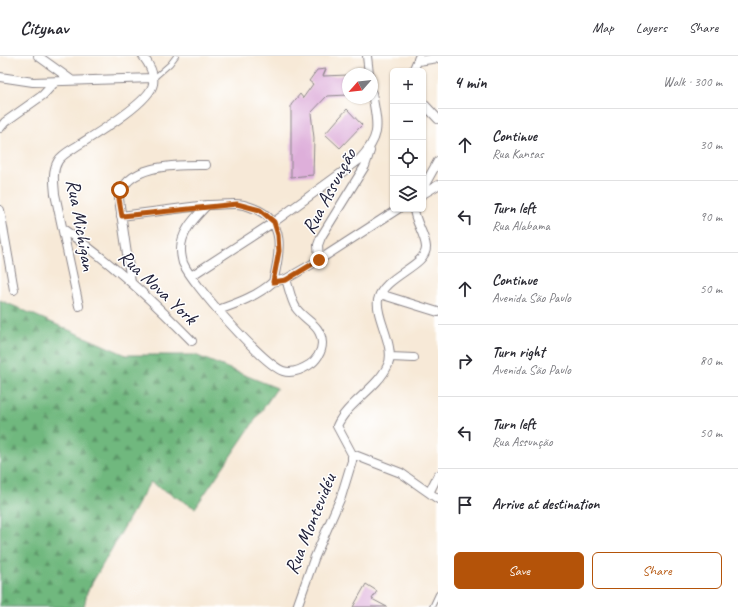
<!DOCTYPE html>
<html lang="en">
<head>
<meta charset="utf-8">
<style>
	:root { --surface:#fff; --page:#f7f7f7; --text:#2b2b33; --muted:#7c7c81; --line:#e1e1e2; --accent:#b45309 }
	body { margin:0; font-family:Caveat,sans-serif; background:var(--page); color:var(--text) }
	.controls { position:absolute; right:12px; top:12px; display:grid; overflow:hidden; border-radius:6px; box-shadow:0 1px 3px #0004 }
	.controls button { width:36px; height:36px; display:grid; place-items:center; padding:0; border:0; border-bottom:1px solid var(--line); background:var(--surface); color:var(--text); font:20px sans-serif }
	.compass { position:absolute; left:342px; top:12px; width:36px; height:36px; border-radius:50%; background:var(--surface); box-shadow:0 1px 3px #0004; rotate:243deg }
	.stop { position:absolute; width:12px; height:12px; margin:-9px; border:3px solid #b45309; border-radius:50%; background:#fff }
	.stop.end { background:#b45309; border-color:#fff; box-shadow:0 1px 4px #0008 }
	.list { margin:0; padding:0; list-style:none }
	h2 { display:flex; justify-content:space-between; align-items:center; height:52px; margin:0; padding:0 16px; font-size:17px }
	h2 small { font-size:13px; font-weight:400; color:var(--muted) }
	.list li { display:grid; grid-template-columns:26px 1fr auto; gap:12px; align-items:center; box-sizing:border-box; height:72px; padding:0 16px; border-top:1px solid var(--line) }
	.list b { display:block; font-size:15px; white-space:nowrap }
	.list p { margin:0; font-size:13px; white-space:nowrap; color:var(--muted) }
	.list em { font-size:13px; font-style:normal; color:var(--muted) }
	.actions { display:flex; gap:8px; padding:12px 16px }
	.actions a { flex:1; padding:9px 0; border:1px solid var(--accent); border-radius:6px; text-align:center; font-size:14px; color:var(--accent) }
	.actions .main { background:var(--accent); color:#fff }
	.icon { flex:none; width:22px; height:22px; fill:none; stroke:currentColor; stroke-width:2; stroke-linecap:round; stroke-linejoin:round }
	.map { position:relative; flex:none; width:438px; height:551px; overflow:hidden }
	header { display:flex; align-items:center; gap:24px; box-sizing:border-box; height:56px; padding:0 20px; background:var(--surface); border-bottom:1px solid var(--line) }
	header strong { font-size:19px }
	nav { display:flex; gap:22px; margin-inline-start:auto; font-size:14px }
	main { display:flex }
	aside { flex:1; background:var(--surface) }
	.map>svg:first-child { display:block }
	.forest { fill:url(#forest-firs); stroke:#496d5c }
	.building { fill:#deafda }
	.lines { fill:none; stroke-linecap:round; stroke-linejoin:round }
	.service-casing { stroke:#8c8689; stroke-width:6 }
	.minor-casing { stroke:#8c8689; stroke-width:10 }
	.service { stroke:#fff; stroke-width:4 }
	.minor { stroke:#fff; stroke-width:8 }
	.route { stroke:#b45309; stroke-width:5 }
	.labels { text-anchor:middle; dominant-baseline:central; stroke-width:3; stroke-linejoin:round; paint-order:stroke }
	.street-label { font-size:20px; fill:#22223b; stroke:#fff }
</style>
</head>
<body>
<header>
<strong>Citynav</strong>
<nav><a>Map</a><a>Layers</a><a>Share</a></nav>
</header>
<main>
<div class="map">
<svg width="438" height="551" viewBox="0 0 438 551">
	<defs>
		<pattern id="forest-firs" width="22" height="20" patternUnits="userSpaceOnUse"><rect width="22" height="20" fill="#70b87e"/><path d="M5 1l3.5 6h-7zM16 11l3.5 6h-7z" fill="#5c9568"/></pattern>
	</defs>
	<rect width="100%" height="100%" fill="#fff"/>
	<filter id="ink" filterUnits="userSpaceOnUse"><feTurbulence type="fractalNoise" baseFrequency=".025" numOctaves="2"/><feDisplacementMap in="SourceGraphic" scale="8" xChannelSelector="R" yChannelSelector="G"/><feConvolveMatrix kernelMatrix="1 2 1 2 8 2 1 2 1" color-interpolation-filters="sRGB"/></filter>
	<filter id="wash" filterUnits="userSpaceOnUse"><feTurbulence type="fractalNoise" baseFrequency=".012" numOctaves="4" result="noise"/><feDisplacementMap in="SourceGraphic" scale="16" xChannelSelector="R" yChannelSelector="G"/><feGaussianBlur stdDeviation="0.9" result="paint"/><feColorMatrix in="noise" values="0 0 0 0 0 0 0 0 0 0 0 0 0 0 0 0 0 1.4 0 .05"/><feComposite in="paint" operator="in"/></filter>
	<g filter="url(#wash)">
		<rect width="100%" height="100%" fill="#f7e9d7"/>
		<path class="forest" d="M 0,244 L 126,299 L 195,299 L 277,332 L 195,452 L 150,426 L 87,536 L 84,551 L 0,551 Z"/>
		<g id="blocks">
			<path class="building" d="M 326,13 L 323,20 L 348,19 L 348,39 L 327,40 L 311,57 L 314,82 L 313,119 L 291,121 L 291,49 L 300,38 L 303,42 L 313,28 L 309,25 L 317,14 Z
				M 347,53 L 362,69 L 340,92 L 325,78 Z
				M 366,528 L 377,535 L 372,543 L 387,551 L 353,551 Z"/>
		</g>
	</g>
	<g filter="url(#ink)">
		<use href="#blocks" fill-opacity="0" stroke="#8c8689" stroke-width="1"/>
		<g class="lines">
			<g class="service-casing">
				<path id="service" d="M 154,22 L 170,8 L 176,0
					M 432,551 L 438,538"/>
			</g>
			<g class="minor-casing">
				<path id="minor" d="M 38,0 L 70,23
					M 367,0 L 369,18
					M 418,5 L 438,2
					M 413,15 L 419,1
					M 0,21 L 33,26 L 153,22
					M 423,47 L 438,63
					M 0,72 L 5,66 L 43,39 L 55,26
					M 423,132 L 438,105
					M 423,138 L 438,129
					M 0,154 L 14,234
					M 121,160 L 207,149
					M 63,173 C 110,205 152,244 192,285
					M 319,204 L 398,153
					M 191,220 L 274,166 L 359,104 C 383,79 377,68 372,37
					M 131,226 L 119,143 C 125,107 178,109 206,109
					M 273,226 L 286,223 L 319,204 L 318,189 L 321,181 L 365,110 L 370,95
					M 380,238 L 438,256
					M 79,250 L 55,138 C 54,127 52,115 58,105 C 62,98 73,93 80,88 C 96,78 150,46 153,28 C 155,18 149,8 143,0
					M 218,254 C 238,247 257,240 273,226 C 280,198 287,164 253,152 C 248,150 241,148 235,148 C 226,148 216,149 207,149 C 195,162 180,176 181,195 C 181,199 182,203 183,207 C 192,228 263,308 283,315 C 292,318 301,314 309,309 C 316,305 322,296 322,287 C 321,268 305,265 296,252 C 291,244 289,232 286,223
					M 390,301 L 414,302
					M 352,398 L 401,417 L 438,443
					M 430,435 L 438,419
					M 297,551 L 314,503 L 341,441 L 352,405 L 352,398 L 337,370 C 347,347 377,333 388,309 C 396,291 375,261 378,244 C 383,220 427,210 426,191 C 425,178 415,166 414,153"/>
			</g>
			<use href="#service" class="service"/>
			<use href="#minor" class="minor"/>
		</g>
	</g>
	<g class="lines" filter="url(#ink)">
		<path class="route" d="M 120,134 L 119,143 L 122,160 L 237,148 L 260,154 L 274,166 L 278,179 L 279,195 L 273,226 L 286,224 L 319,204"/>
	</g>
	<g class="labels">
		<g class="street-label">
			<text transform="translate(329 135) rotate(-62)">Rua Assunção</text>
			<text transform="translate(81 169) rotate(80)">Rua Michigan</text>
			<text transform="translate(158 231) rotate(43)">Rua Nova York</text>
			<text transform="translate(310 468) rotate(-68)">Rua Montevidéu</text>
		</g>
	</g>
</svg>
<div class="controls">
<button>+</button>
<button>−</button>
<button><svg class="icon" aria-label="locate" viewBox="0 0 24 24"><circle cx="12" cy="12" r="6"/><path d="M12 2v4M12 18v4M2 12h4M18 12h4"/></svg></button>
<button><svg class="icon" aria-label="layers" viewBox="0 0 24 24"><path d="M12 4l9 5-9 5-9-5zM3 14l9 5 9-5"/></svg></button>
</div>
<svg class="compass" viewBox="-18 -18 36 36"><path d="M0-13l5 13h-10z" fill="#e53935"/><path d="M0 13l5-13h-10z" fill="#7c7c81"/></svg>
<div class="stop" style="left:120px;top:134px"></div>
<div class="stop end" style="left:319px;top:204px"></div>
</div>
<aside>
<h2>4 min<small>Walk · 300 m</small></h2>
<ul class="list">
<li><svg class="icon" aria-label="ahead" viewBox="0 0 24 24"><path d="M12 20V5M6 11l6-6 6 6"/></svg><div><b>Continue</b><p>Rua Kansas</p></div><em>30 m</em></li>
<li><svg class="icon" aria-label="left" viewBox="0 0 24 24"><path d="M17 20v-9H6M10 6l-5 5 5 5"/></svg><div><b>Turn left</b><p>Rua Alabama</p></div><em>90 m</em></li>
<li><svg class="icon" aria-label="ahead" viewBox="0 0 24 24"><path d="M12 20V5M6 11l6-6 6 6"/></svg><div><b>Continue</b><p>Avenida São Paulo</p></div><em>50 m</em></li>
<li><svg class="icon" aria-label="right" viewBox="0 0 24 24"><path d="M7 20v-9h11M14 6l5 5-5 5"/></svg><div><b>Turn right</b><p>Avenida São Paulo</p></div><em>80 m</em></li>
<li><svg class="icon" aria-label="left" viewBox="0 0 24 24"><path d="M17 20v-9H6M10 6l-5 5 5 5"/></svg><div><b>Turn left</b><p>Rua Assunção</p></div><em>50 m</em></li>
<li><svg class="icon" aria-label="arrive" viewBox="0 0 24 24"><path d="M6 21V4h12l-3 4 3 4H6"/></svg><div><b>Arrive at destination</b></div></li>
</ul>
<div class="actions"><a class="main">Save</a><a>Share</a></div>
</aside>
</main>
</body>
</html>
